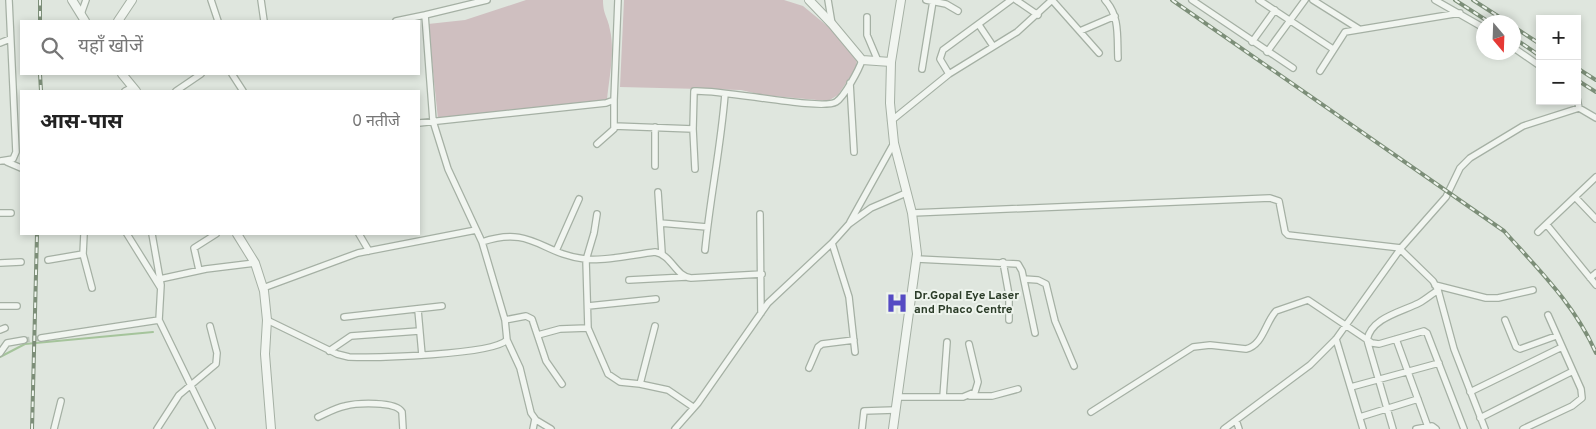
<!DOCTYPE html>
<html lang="hi">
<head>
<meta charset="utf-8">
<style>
	:root { --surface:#fff; --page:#f2f2f2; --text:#222; --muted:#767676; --line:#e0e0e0 }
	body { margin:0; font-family:Overpass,"Noto Sans Devanagari",sans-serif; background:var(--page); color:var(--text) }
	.controls { position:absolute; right:15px; top:15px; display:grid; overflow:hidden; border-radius:0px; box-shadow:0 2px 8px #0003 }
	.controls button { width:45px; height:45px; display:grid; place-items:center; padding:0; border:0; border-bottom:1px solid var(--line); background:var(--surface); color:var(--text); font:25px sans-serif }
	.compass { position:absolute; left:1476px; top:15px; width:45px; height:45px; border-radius:50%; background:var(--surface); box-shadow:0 2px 8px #0003; rotate:161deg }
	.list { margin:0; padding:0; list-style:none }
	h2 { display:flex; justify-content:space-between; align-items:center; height:65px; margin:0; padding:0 20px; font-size:21px }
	h2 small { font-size:16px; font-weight:400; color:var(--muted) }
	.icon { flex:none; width:28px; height:28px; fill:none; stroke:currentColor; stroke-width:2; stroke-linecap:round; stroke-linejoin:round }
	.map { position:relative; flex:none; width:1596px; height:429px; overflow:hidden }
	.search { position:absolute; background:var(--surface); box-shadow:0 2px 8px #0003; left:20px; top:20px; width:400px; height:55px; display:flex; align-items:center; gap:12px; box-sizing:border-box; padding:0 18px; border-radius:0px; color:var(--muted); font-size:19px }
	.panel { position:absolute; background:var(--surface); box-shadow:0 2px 8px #0003; left:20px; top:90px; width:400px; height:145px; border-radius:0px }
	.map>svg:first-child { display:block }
	.green { fill:#cfbfc0 }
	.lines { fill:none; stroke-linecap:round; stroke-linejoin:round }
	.stream { stroke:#a5c49b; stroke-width:2 }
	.minor-tunnel { stroke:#bbc4ba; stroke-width:5.5; stroke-dasharray:5.5 3; stroke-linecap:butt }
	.minor-casing { stroke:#a5b0a4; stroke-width:8 }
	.tertiary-casing { stroke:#a5b0a4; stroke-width:10 }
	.minor { stroke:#f1f5f0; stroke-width:5.5 }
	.tertiary { stroke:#f1f5f0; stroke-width:8 }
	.rail-casing { stroke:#7c8e78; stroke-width:4 }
	.rail { stroke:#eef4ed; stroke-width:2; stroke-dasharray:5.5; stroke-linecap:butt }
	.labels { text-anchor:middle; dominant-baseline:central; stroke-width:4; stroke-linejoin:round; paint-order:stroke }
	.poi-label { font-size:12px; font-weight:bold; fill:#2b3c28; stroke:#eef4ed; text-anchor:start }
</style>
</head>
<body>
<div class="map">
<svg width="1596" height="429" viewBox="0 0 1596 429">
	<rect width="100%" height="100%" fill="#dfe6de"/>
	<path class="green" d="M 526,0 L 603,0 C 603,15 608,17 610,30 C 615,51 609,78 607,100 L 438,119 L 428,24 L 465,20 Z
		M 624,0 L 784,0 L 803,6 L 831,29 L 857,60 L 856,68 L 838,95 L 828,101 L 762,95 L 741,90 L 620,87 Z"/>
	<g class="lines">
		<path class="stream" d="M 0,357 L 25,344 L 153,332"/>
		<path class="minor-tunnel" d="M 24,340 L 41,338"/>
		<g class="minor-casing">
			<path id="minor" d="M 211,0 L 218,21
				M 261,0 L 264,21
				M 828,0 L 832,24
				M 926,0 L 946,4 L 958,11
				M 1016,0 L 1038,15
				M 1052,0 L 1099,53
				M 1105,0 C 1120,16 1117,37 1118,58
				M 1192,0 L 1293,68
				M 1259,0 L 1333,49
				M 1313,0 L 1359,29
				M 1435,0 L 1484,28
				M 81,14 L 86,0
				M 867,17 L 867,35 L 878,61
				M 396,21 L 425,15
				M 979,25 L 993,46
				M 1080,31 L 1115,16
				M 1252,42 L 1275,10
				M 0,43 L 10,39
				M 1514,48 L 1540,66
				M 1267,52 L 1305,0
				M 922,69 L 933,1
				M 1320,71 L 1345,32 L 1460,13
				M 232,74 L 243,91
				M 949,74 L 940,59 L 943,50 L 1011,0
				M 850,83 L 854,152
				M 125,91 L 133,87
				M 176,91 L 201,74
				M 1577,98 L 1579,108
				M 891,121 L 949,74 L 1017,32 L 1052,0
				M 419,123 L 606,103 L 614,100 L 618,0
				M 614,126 L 693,129
				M 655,127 L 655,166
				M 597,144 L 614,129 L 614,100
				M 0,161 L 13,159 L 16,152 L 9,0
				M 7,162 L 21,168
				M 695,169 L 693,129 L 694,91 C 721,89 821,111 836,102 C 844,97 859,70 862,60
				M 658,192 L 662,253
				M 1576,198 L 1596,219
				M 0,213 L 11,213
				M 912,213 L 1270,198 L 1279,201 L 1285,232 L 1288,235 L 1401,248
				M 597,214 L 594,233 L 586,260 L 588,328 L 608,374 L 620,382 L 640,384 L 668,390 L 693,407
				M 760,214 L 761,313
				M 850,222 L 894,143
				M 660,223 L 707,227
				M 1547,225 L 1596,285
				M 1538,232 L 1596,177
				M 84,234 L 83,254 L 92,288
				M 127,234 L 160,287
				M 152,234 L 161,285 L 159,320 L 212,429
				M 359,234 L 369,251
				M 482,242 C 532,225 541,254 585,259 C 602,262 636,254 655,252 C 672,255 675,276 691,278 L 762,274
				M 832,243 L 849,297 L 855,352
				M 1400,249 L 1433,281 L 1438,290 L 1454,349 L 1485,429
				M 705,250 C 710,198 721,146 725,94
				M 556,251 L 579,199
				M 917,259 L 1018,264 L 1022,271 L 1035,333
				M 48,260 L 83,254
				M 1003,262 L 1009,295 L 1009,320
				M 0,263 L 21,262
				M 199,270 L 194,248 L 216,234
				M 1590,278 L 1596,273
				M 160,279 L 206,269 L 255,263
				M 1024,279 L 1038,280 L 1046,284 L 1055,321 L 1074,366
				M 629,280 L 686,277
				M 1435,285 L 1486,298 L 1498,298 L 1533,290
				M 263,288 L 358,253 L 476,230
				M 0,306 L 17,306
				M 588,306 L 656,299
				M 418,310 L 422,355
				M 344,317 L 442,306
				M 267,320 L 337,354 L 349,357 C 375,358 492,355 507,340 L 505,320 L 482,242 L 448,169 L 433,121 L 425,15 L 487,0
				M 505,320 L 526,316 L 532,319 L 546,361 L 562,384
				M 1505,320 L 1516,347 L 1520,349 L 1556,336
				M 0,330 L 5,328
				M 538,335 L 560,329 L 588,328
				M 41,338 L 159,320
				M 1336,339 L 1363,429
				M 1396,339 L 1428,427
				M 507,340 L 520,368 L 531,413 L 536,420 L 551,429
				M 329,351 L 351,336 L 419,331
				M 0,353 L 7,343 L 24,340
				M 809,368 L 818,347 L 822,344 L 854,340
				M 640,384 L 655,326
				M 1351,387 L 1439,363
				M 1470,392 L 1562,347
				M 970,396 L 992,396 L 1018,389
				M 897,397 L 963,397 L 975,392 L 978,382 L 969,344
				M 943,397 L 947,342
				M 1091,412 L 1193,347 L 1210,345 L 1246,349 C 1263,345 1265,323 1276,311 L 1308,300 L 1372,343 L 1379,344 L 1424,331 L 1427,333 L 1464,429
				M 318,417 C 327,413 335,408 345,406 C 357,403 396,401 402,412 L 403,429
				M 1360,417 L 1418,399
				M 1480,418 L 1573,371
				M 1236,420 L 1239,429
				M 54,429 L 61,401
				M 157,429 L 179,395 L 216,364 L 217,353 L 210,326
				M 533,429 L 535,419
				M 675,429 L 698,403 L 768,303 L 832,243 L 849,224 L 871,208 L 906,193
				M 862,429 L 864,411 L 895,410
				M 1224,429 L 1310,365 L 1336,339 L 1401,248 L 1446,197 L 1460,168 L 1470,158 L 1523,126 L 1579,108 L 1596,118
				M 1393,429 L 1367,340 C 1371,318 1401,312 1419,303 C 1425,300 1432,294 1438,290
				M 1416,429 L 1432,426 L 1436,429
				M 1523,429 L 1572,406 L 1582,398 L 1581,389 L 1548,315"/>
		</g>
		<g class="tertiary-casing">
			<path id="tertiary" d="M 72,0 L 85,21
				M 809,0 L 832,24 L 862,60 L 891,62
				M 118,21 L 132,0
				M 122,74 L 136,91
				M 237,234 L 255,263 L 264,291 L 267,320 L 265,354 L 271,429
				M 893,429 L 917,254 L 912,213 L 894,143 L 890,103 L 891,62 L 901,0"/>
		</g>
		<use href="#minor" class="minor"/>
		<use href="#tertiary" class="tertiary"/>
		<g class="rail-casing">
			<path id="rail" d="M 40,0 L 40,21
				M 1172,0 L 1504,231 C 1538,269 1575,305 1596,353
				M 1455,0 L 1489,22
				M 1473,0 L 1507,22
				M 1514,27 L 1540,44
				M 1514,38 L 1540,56
				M 1577,68 L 1596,80
				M 40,74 L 41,91
				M 1577,80 L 1596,92
				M 32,429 L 37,234"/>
		</g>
		<use href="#rail" class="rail"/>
	</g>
	<defs>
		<g id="hospital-bare" transform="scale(1.725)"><path d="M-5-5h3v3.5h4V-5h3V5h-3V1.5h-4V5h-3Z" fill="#554bc3" stroke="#eef4ed" stroke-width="2.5" paint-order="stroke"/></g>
	</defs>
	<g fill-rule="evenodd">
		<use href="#hospital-bare" x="897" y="303"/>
	</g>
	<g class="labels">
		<g class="poi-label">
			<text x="914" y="296">Dr.Gopal Eye Laser<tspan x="914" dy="14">and Phaco Centre</tspan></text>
		</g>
	</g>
</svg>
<div class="controls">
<button>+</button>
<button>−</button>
</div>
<svg class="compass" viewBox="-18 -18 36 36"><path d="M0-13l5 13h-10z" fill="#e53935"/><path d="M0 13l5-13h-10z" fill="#767676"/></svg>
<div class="search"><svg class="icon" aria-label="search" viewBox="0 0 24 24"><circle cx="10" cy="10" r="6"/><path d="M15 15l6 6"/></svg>यहाँ खोजें</div>
<section class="panel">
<h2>आस-पास<small>0 नतीजे</small></h2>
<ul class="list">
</ul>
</section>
</div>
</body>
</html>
